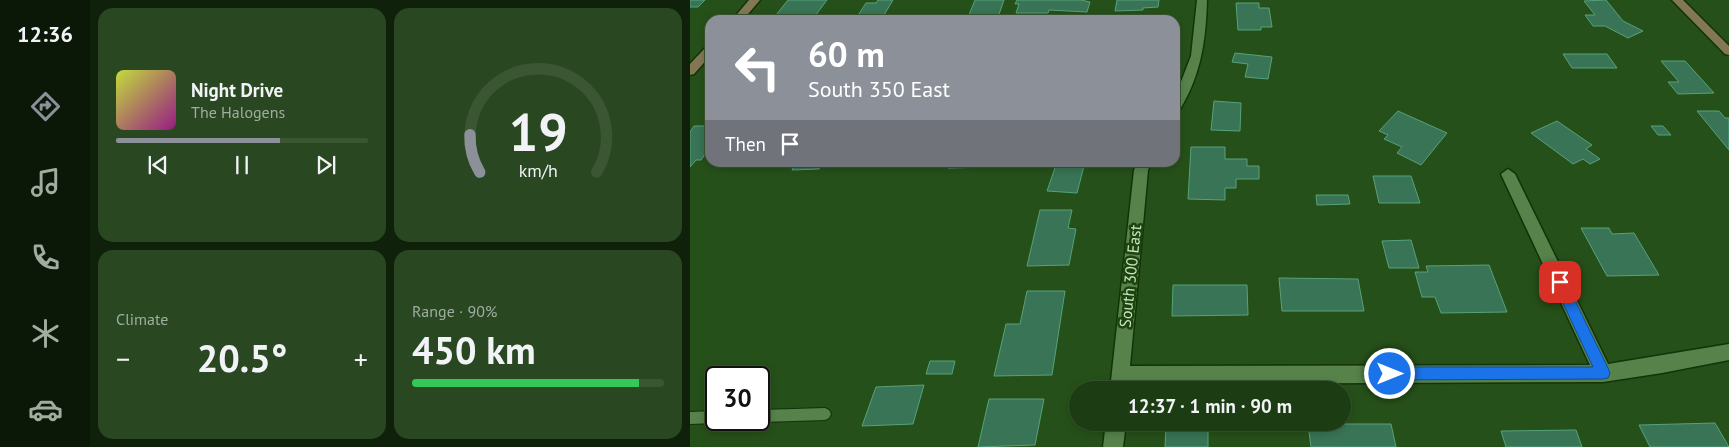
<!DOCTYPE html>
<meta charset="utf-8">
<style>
body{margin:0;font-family:"PT Sans",sans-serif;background:#294721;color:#f1f3f6;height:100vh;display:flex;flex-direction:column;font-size:19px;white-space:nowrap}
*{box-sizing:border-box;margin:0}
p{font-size:16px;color:#a0ada0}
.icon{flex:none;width:28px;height:28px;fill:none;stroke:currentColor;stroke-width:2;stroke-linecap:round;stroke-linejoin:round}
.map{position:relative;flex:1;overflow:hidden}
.details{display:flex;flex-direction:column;gap:8px;padding:8px;background:#0f210a;width:600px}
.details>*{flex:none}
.hud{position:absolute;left:15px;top:15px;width:475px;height:152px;border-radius:15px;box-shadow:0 2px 8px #0003,0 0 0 1px #3a5633;background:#8c9099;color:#fff;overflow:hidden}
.speed{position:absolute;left:15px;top:366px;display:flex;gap:10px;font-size:25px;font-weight:700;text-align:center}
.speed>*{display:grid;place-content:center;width:65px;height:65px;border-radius:50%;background:#1c3c13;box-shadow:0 2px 8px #0003,0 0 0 1px #3a5633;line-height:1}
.speed .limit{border:2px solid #111;border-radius:8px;background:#fff;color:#111}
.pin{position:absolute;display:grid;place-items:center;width:42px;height:42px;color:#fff;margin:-21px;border-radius:10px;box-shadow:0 2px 8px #0006}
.me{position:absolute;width:55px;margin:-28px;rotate:90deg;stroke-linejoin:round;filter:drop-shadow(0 0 4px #0008)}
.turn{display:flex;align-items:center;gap:18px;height:105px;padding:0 20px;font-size:22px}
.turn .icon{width:65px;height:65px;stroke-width:2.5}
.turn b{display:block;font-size:35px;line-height:42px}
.then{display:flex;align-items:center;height:48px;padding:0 20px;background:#0003;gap:10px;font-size:19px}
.big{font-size:38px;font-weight:600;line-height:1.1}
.details .tile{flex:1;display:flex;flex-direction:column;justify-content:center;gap:8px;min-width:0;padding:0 18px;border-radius:15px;background:#294721}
.details .dial{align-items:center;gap:0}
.dial svg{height:130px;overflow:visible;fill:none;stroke:#3a5633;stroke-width:7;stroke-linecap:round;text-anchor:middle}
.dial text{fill:#f1f3f6;stroke:none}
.song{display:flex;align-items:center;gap:15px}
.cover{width:60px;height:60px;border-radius:8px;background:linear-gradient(135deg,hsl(70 70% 55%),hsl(310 70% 35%))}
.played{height:5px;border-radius:2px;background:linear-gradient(90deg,#8c9099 65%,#3a5633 65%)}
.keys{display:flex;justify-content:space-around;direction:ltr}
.heat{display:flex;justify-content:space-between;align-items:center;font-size:28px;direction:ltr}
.charge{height:8px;border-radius:4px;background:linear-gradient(90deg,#34c759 90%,#3a5633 0)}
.details .tiles{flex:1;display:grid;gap:8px;grid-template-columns:repeat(2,1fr)}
.trip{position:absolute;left:379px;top:381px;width:282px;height:50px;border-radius:25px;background:#1c3c13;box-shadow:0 2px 8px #0003,0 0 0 1px #3a5633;font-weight:600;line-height:50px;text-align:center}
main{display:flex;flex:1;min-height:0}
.tab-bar{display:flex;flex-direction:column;width:90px;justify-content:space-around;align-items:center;background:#0b1808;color:#a0ada0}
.tab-bar .icon{width:35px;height:35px}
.tab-bar .current{color:#8c9099}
.tab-bar b{font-size:22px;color:#f1f3f6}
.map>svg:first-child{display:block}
.building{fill:#387455;stroke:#57a27a}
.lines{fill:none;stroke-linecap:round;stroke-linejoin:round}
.lane-casing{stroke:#133309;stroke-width:2}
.street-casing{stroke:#133309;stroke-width:3}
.secondary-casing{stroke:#133309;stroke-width:3}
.lane{fill:#57834b;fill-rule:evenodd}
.street{fill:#57834b;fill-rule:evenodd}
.secondary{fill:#827854;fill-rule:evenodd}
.route{fill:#1a73e8;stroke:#114b97}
.labels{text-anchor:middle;stroke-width:5;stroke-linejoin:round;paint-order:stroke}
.street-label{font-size:16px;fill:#cbe3c5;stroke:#1b450d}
</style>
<main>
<nav class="tab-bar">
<b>12:36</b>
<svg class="icon current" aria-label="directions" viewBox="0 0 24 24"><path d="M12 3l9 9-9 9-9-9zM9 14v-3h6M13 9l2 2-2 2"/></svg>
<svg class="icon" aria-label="music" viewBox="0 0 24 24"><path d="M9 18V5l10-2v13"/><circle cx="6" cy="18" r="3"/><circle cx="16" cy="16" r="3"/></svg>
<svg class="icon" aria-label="phone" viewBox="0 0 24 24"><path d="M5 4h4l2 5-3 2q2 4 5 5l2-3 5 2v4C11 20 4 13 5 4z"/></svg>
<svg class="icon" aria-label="climate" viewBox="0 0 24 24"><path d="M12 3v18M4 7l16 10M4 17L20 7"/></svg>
<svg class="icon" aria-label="car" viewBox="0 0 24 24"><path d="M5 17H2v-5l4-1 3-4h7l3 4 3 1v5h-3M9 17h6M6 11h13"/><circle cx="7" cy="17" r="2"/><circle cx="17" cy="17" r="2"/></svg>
</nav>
<section class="details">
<div class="tiles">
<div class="tile">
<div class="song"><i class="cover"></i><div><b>Night Drive</b><p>The Halogens</p></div></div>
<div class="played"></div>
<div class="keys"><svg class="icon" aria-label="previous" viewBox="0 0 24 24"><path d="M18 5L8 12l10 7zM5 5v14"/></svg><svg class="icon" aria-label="pause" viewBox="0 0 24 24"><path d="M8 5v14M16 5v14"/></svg><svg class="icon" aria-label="next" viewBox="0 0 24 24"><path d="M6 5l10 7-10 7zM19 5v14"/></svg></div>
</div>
<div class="tile dial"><svg viewBox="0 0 100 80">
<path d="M14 69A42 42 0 1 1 86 69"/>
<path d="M14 69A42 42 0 0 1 8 46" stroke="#8c9099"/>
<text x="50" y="56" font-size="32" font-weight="700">19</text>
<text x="50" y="72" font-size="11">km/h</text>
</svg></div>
<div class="tile"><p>Climate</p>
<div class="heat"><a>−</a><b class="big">20.5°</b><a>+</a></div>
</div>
<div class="tile"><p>Range · 90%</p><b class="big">450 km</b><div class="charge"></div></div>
</div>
</section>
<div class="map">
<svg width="1039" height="447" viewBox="0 0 1039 447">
<rect width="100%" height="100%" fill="#265019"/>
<path class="building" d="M0,0H15L8,7H0Z
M98,0H137L122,20H82Z
M188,0H203L191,20H165L176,3H186Z
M285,0H314L307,20H277Z
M327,0H391L400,2L397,12L359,10L358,13H326L329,4H325Z
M427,0H469L468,7L453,8V10L425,11Z
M916,0L933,21L953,31L938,38L915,26H903L895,15H905L894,1Z
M546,3H569V8H579L582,27H571V30H548Z
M545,53L582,57L578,79L555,77L558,64L542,62Z
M873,54H917L927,68H882Z
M971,61H995L1024,93L988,94L978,82H989Z
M524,101L551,103L550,131L521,130Z
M708,111L757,133L731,165L707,153L712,147L694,139L698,135L689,131Z
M1007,111H1029L1035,118H1039V150Z
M867,121L902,145L896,149L910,159L900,164L893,159L883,164L841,133Z
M4,126H20V147L11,160H6L0,167V132Z
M961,126H973L981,135H968Z
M501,147H535V159H557V166H569V179H546V188H535V200L498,199Z
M106,162H133L129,169L102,170Z
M260,162H303L301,167L258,168Z
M367,162H395L387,193L357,191Z
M683,176H721L730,203H689Z
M626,195H658L660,204L627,205Z
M350,210H382L378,228L386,229L379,265L337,266Z
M891,228H919L922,234L944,233L969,275L917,276Z
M721,240L729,268H699L692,241Z
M799,265L817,312L751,313L745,297H732L725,272H738L736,266Z
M589,278L668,279L674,311H592Z
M483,285H557L558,315L482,316Z
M337,291H375L362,375L304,376L316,324H330Z
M240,361H265L262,374H236Z
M234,385L223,424L172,426L186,387Z
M299,399H354L345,445L288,447Z
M1025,423L1039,447H960L949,425Z
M618,424H701L706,447H621Z
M476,426H518V447H475Z
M886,430L892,447H816L811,431Z"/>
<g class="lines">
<defs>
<path id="lane" d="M135,408L139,410L141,414L139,418L135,420L69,422L64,420H69V410Z
M26,411V420H31L30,421L26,423L0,424V412Z"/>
<path id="street" d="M507,0H517C516,40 511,76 489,111L485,112V97L501,56Z
M448,162H462L458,170L440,366L900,365L811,174L818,169L825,174L918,364L1039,344V360L972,373L913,382L439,384L438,390H420L444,170Z
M416,422H436L433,447H413Z"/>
<path id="secondary" d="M59,0H70L53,20H42Z
M982,0H993L1039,46V55L1035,54Z
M20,46V56L4,74L0,75V64L16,47Z"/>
</defs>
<use href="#lane" class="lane-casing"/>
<use href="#street" class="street-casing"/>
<use href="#secondary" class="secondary-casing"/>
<use href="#lane" class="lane"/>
<use href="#street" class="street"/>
<use href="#secondary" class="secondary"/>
</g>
<path class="route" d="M870,277L874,278L918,368L920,373L918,378L913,379L700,380L696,378L694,374L696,369L700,367H903L863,282Z"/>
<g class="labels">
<g class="street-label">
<text transform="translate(440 276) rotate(-84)" y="6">South 300 East</text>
</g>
</g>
</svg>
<div class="speed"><div class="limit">30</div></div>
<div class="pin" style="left:870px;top:282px;background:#d93025"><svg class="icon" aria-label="arrive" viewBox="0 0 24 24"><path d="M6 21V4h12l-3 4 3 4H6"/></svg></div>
<svg class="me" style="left:700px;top:374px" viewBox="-20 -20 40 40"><circle r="17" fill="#1a73e8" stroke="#fff" stroke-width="3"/><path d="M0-11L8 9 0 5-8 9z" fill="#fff"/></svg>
<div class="trip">12:37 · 1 min · 90 m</div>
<div class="hud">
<div class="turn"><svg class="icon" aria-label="left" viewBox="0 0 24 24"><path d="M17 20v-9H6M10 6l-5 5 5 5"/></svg><div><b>60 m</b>South 350 East</div></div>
<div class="then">Then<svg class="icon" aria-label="arrive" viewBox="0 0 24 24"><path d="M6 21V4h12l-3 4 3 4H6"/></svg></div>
</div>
</div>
</main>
